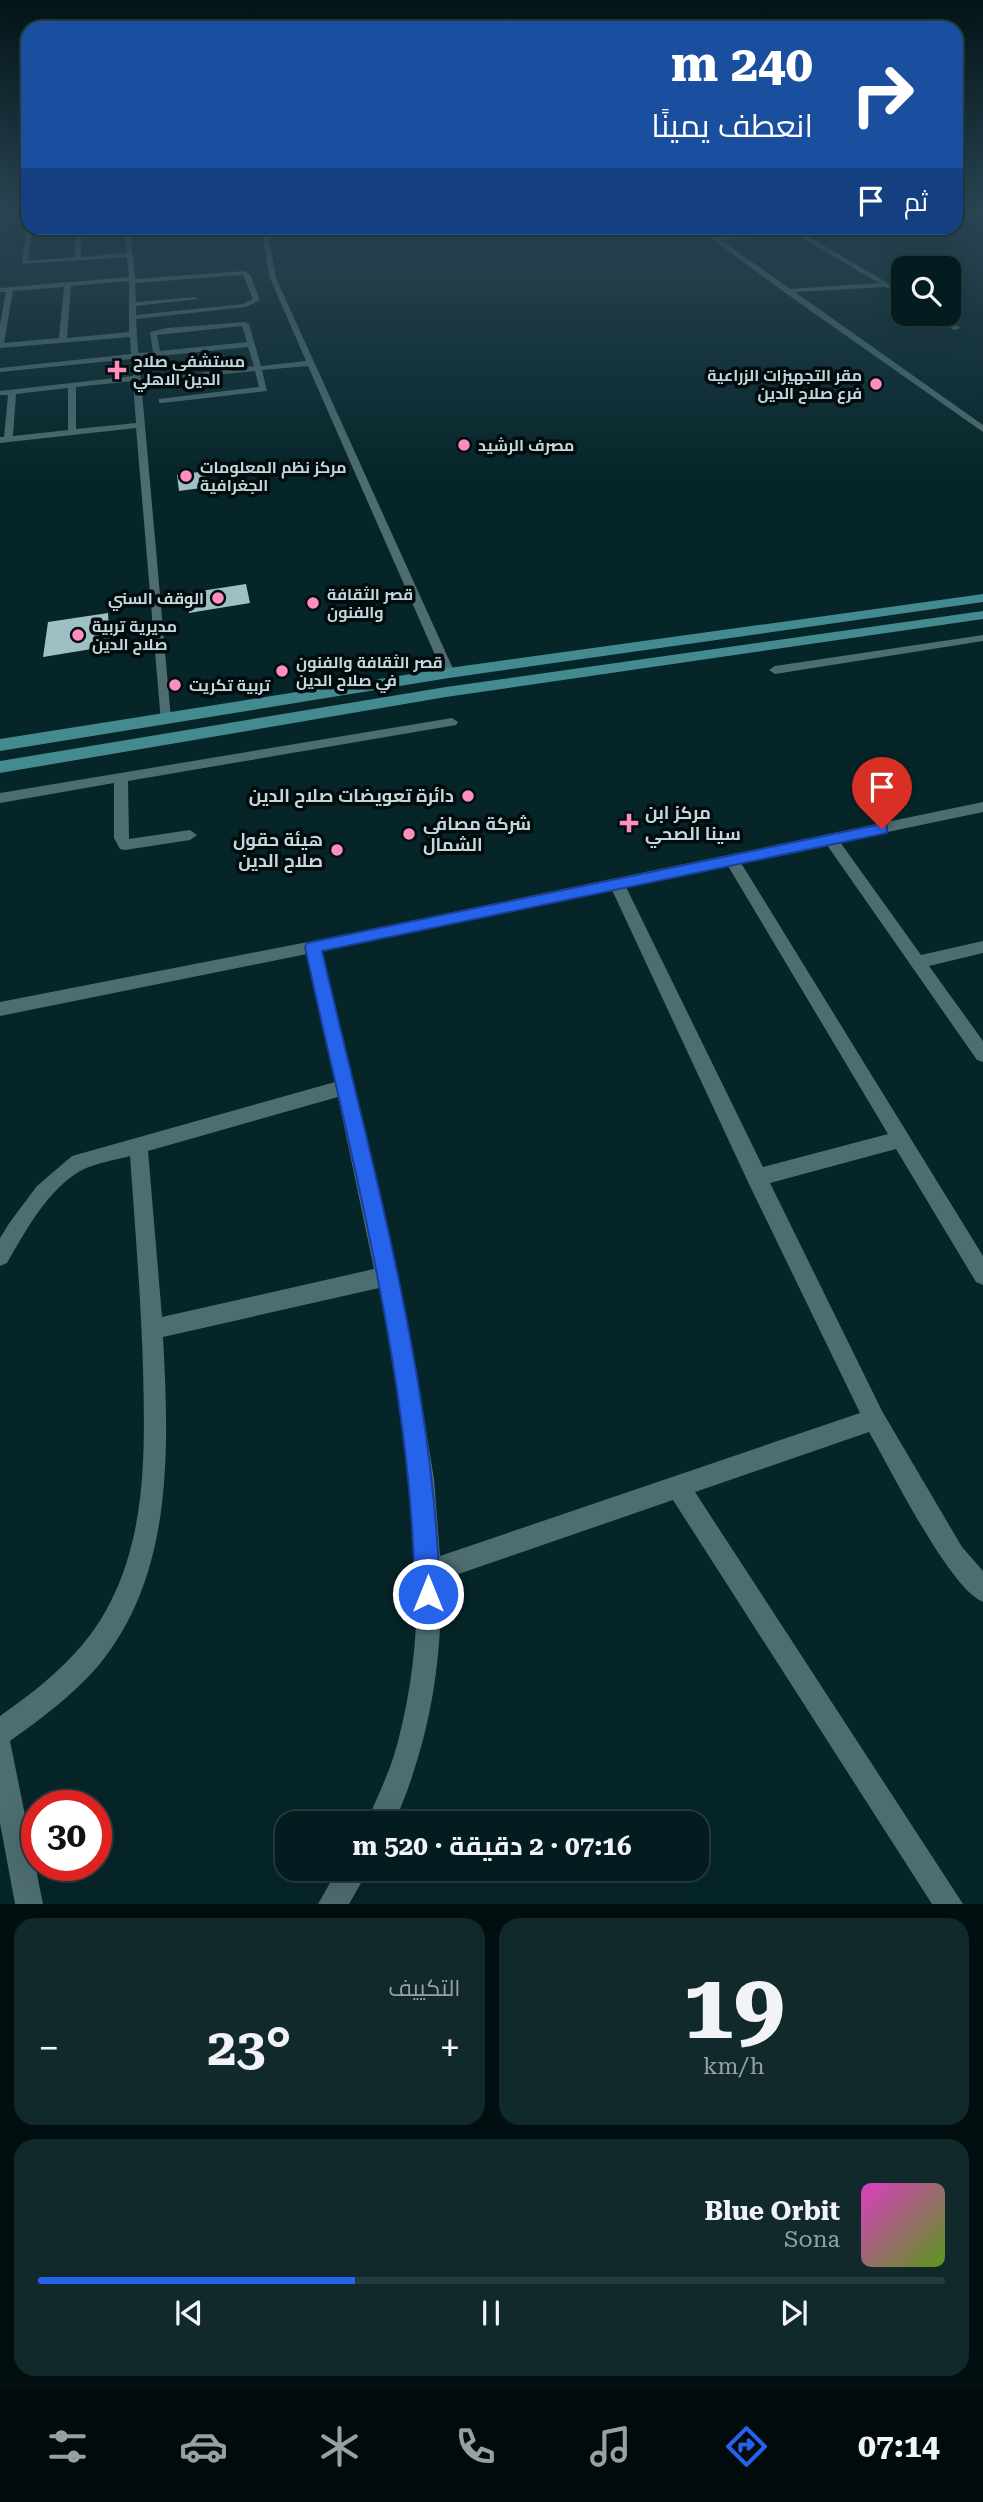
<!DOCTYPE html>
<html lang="ar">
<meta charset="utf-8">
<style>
body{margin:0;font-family:"Roboto Serif",Cairo,serif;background:#12292c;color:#f1f3f6;direction:rtl;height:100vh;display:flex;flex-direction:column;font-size:26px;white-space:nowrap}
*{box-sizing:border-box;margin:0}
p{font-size:23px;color:#97a1a4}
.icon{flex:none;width:38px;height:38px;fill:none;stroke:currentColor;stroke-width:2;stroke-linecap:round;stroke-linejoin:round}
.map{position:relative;height:1904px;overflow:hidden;direction:ltr}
.sheet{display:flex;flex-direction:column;gap:14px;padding:14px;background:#020f11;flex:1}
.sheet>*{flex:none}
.guide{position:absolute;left:21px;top:21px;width:942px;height:214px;border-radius:21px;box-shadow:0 7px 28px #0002,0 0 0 2px #253a3d;direction:rtl;background:#1a4fa0;color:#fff;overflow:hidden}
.tools{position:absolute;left:891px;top:256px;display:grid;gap:14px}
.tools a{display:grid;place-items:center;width:70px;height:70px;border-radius:14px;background:#041c1f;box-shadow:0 7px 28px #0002,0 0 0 2px #253a3d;font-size:35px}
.speed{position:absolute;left:21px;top:1790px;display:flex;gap:14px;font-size:35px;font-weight:700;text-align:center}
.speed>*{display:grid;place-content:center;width:91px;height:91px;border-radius:50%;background:#041c1f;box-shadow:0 7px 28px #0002,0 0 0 2px #253a3d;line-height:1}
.speed .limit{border:10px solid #d22;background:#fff;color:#111}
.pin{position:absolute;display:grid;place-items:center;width:60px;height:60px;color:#fff;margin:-72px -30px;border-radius:50% 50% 50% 0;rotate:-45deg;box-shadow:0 0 7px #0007}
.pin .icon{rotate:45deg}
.me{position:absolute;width:77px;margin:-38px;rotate:0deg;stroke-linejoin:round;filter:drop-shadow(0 0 5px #0008)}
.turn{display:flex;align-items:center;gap:24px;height:147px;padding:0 35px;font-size:32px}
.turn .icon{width:91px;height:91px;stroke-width:2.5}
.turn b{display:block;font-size:49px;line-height:60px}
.then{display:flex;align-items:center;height:66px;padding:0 35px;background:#0003;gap:14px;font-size:26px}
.big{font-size:52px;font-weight:700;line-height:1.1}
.sheet .tile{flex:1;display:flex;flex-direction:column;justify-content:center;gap:10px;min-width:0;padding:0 24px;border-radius:21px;background:#12292c}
.sheet .dial{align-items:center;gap:0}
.dial b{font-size:91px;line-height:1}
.song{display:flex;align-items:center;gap:21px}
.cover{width:84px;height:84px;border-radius:10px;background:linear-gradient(135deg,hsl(310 70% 55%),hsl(90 70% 35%))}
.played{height:7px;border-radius:4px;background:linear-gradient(90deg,#2563eb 35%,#253a3d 35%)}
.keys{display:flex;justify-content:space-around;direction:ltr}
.heat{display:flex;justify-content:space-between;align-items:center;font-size:38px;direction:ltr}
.sheet .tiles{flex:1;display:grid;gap:14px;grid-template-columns:1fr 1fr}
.tile:last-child{grid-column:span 2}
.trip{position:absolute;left:275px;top:1811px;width:434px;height:70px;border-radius:21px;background:#041c1f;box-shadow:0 7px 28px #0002,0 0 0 2px #253a3d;font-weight:700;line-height:70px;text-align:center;direction:rtl}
.tab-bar{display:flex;height:112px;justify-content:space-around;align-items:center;background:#020b0c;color:#97a1a4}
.tab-bar .icon{width:49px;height:49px}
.tab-bar .selected{color:#2563eb}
.tab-bar b{font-size:32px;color:#f1f3f6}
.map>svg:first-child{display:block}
.building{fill:#9ec0c4}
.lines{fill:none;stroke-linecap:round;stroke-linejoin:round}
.minor{fill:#4e6d71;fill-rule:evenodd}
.major{fill:#448a91;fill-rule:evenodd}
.route{fill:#2563eb;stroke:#184099;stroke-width:2}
.poi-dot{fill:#fe8ebc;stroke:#020c0e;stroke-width:2.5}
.labels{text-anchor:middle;stroke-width:7;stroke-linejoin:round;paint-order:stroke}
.far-poi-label{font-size:16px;font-weight:bold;fill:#c6d7d9;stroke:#020c0e;text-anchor:start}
.poi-label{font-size:18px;font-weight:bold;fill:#c6d7d9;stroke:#020c0e;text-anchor:end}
</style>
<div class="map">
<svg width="983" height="1904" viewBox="0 0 983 1904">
<rect width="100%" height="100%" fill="#062529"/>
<path class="building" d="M206,471L209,487L179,491L177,475Z
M246,584L250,603L189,613L188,593Z
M108,613L110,646L43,657L48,622Z"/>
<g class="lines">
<path class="minor" d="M983,213V217L956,220V216Z
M30,228H37L32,231L28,261L75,257L76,228H82L81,257L127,253L124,228H130L135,279L244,271L250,274L260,300L246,307L136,319L138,353L153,352L150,332L167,328L245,322L249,324L261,366L306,361L270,278L263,240L271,228H277L269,240L276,278L455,673L453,676L449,677L443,673L308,366L262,370L267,391L162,403H159V399L259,387L255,371L162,380L158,378L254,366L248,347L139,358L171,719L169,722H161L136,428L0,443V437H4L8,395H0V391L133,376L131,359L0,372V368L131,354L130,337L0,348V324L6,292H0V288L129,277L127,257L22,264L26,230ZM243,275L253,299L243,304L136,315V306L198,299L195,297L136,302L135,283ZM129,281V332L67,338L71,286ZM64,287L59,338L4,343L13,291ZM242,326L247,342L160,351L157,335ZM133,381L136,423L76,429V387ZM68,388V430L13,436L16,394Z
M697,228H703L717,237L845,228L802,233L903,292V297L885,287L795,292L983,425V432L784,292ZM795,234L879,283L790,289L721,240Z
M930,313H938L961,328L954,330Z
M983,635V641L775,674L769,670L775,666Z
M452,718L458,722L456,725L128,781L129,839L190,830L197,835L190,840L125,850L120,849L114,838V783L0,803V793Z
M983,802V812L840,842L921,955L983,941V953L929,966L983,1041V1062L977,1060L827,845L741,863L983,1256V1285L976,1282L896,1149L770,1183L882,1411L962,1547L983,1571V1602C949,1588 890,1468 869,1432L695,1492L963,1904H932L673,1500L441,1580C442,1668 429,1742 394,1824H366C377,1797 390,1772 397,1745C438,1595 409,1436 379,1288L163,1337C169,1449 174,1573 99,1665C73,1695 42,1718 10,1741L43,1904H15L0,1823V1716C43,1686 86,1651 110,1603C147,1531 145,1447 143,1369C141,1298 135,1227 130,1156C115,1160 96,1163 82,1170C48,1189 26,1230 7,1263L0,1266V1238L10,1222L37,1186L72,1156L335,1082L307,954L0,1016V1002L313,941ZM728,866L888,1134L763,1167L626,887ZM612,890L749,1184L860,1413L440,1556L434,1479L413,1351L322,951ZM338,1097L374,1269L162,1317L148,1151Z
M338,1869H369L349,1904H318Z"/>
<path class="major" d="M983,594V602L449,678L0,751V739L449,668Z
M983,611V619L446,697L0,773V761L446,687Z"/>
</g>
<linearGradient id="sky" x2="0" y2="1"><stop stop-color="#031417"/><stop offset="0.44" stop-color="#2a4654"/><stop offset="1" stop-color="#2a4654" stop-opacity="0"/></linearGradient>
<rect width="983" height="480" fill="url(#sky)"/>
<path class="route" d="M882,824L887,825V833L322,951C371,1163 433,1376 440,1594L437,1602L428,1606L419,1602L415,1594C411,1375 351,1160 305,947L307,943Z"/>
<g class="poi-dot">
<path d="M113.5 359.5h7v7h7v7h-7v7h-7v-7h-7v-7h7z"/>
<circle cx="876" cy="384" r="7"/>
<circle cx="464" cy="445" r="7"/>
<circle cx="186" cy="476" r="7"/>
<circle cx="218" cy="598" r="7"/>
<circle cx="313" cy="603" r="7"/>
<circle cx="78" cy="635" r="7"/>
<circle cx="282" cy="671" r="7"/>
<circle cx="175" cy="685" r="7"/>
<circle cx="468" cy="796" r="7"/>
<path d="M625.5 812.5h7v7h7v7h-7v7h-7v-7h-7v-7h7z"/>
<circle cx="409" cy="834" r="7"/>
<circle cx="337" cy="850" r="7"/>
</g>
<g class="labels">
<g class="far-poi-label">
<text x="133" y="367">مستشفى صلاح<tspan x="133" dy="18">الدين الاهلي</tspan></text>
<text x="862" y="381" text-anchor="end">مقر التجهيزات الزراعية<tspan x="862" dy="18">فرع صلاح الدين</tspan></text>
<text x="478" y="451">مصرف الرشيد</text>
<text x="200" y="473">مركز نظم المعلومات<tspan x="200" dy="18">الجغرافية</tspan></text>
<text x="327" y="600">قصر الثقافة<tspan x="327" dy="18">والفنون</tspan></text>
<text x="204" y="604" text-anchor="end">الوقف السني</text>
<text x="92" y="632">مديرية تربية<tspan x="92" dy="18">صلاح الدين</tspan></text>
<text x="296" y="668">قصر الثقافة والفنون<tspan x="296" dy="18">في صلاح الدين</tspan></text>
<text x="189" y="691">تربية تكريت</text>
</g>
<g class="poi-label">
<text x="454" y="802">دائرة تعويضات صلاح الدين</text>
<text x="645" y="819" text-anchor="start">مركز ابن<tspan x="645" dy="21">سينا الصحي</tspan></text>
<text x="423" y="830" text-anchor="start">شركة مصافي<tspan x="423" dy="21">الشمال</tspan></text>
<text x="323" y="846">هيئة حقول<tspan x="323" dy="21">صلاح الدين</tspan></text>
</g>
</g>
</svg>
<div class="tools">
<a><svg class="icon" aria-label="search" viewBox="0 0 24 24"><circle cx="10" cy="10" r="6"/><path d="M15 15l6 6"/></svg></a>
</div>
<div class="speed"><div class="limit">30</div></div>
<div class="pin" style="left:882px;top:829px;background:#d93025"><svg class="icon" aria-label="arrive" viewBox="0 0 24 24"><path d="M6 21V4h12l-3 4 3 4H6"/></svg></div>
<svg class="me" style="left:428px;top:1594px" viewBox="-20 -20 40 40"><circle r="17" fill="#2563eb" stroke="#fff" stroke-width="3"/><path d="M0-11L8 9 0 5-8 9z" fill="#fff"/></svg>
<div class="trip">07:16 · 2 دقيقة · 520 m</div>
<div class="guide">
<div class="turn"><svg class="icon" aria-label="right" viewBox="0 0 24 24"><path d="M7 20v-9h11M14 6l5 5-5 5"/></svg><div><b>240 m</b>انعطف يمينًا</div></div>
<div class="then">ثم<svg class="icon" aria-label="arrive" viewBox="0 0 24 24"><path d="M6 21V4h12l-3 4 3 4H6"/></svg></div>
</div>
</div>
<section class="sheet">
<div class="tiles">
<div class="tile dial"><b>19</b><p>km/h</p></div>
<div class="tile"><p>التكييف</p>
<div class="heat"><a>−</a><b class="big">23°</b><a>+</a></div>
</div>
<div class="tile">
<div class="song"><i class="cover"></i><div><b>Blue Orbit</b><p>Sona</p></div></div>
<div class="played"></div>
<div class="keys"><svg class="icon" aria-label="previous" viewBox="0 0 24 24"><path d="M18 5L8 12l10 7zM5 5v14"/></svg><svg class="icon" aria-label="pause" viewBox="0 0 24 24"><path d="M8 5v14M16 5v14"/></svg><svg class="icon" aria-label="next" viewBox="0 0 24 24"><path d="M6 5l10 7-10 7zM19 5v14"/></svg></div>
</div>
</div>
</section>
<nav class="tab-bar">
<b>07:14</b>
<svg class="icon selected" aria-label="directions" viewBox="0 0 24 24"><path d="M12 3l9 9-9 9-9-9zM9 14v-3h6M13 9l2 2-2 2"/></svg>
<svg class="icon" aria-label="music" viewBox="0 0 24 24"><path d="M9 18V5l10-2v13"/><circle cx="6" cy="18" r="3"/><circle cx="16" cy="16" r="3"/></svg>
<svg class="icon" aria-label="phone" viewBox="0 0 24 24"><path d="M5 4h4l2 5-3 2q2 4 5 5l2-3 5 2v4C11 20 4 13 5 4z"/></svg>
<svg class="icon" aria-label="climate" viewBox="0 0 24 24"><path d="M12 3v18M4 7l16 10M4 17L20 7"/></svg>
<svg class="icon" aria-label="car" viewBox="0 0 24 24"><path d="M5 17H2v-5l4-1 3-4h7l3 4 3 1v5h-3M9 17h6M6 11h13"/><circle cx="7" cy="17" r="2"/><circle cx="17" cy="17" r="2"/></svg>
<svg class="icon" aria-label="filters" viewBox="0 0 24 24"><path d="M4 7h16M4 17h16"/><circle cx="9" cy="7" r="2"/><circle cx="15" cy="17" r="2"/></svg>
</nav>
